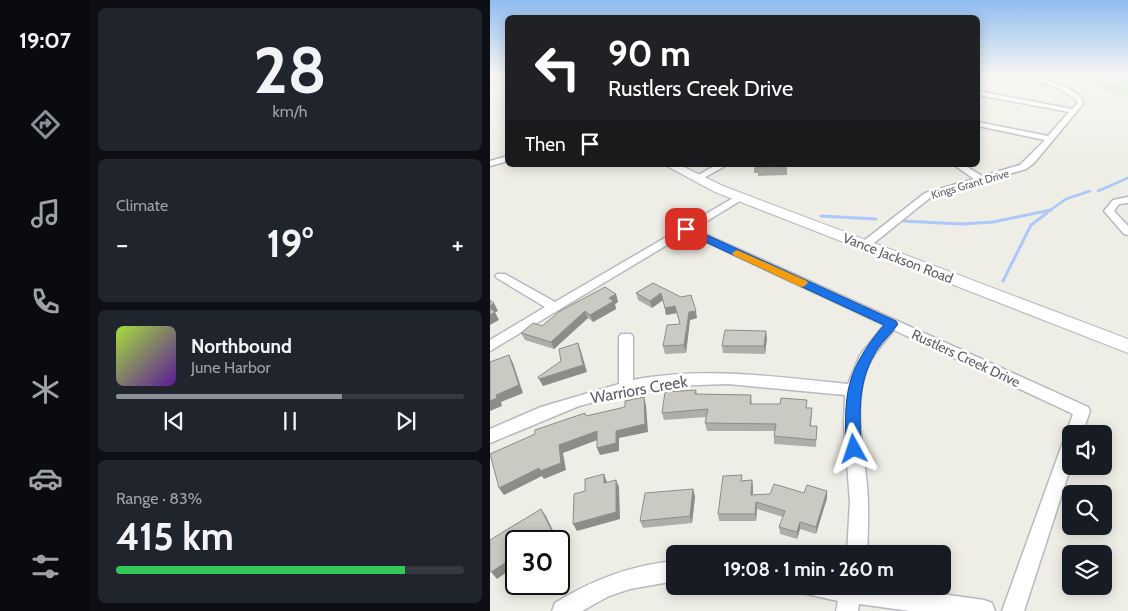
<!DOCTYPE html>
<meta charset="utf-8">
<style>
body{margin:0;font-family:Cabin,sans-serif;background:#20242c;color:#f1f3f6;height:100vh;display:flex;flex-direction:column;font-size:19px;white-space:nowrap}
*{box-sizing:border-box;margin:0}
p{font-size:16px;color:#9ea1a6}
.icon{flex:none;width:28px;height:28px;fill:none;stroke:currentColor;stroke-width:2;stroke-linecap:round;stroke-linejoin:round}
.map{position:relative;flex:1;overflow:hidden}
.drawer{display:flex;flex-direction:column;gap:8px;padding:8px;background:#0d0f14;width:400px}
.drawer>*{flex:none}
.hud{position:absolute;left:15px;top:15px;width:475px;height:152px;border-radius:8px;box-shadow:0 2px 12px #0003;background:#202124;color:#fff;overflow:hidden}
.buttons{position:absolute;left:572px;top:425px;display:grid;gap:10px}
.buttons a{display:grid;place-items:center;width:50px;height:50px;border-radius:8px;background:#171b24;box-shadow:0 2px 12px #0003;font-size:25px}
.speed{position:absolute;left:15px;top:530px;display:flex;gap:10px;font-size:25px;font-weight:700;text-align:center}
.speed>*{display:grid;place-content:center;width:65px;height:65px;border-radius:50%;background:#171b24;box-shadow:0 2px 12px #0003;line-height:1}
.speed .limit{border:2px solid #111;border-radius:8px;background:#fff;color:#111}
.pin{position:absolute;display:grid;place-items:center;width:42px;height:42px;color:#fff;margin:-21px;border-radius:10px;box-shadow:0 2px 8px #0006}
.me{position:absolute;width:55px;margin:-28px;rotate:355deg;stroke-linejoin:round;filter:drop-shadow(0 0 4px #0008)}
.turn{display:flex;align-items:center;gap:18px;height:105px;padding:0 20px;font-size:22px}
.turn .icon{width:65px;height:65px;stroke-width:2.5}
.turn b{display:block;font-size:35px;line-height:42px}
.then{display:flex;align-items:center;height:48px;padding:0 20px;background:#0003;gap:10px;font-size:19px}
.big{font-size:38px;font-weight:800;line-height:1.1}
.drawer .card{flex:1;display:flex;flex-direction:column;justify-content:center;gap:8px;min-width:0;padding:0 18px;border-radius:8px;background:#20242c}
.drawer .dial{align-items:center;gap:0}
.dial b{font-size:65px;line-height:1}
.song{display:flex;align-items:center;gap:15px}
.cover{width:60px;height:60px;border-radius:8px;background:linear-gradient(135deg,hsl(80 70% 55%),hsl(270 70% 35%))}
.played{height:5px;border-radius:2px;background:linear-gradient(90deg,#8c9099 65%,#363941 65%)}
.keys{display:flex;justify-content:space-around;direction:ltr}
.heat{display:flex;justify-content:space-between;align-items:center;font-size:28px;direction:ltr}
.charge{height:8px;border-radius:4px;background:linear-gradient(90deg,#34c759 83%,#363941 0)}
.trip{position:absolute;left:176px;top:545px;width:285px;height:50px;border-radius:8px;background:#171b24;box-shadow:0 2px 12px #0003;font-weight:800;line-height:50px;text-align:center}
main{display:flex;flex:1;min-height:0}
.tab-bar{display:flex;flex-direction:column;width:90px;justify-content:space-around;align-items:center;background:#090b0e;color:#9ea1a6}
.tab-bar .icon{width:35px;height:35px}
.tab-bar .selected{color:#8c9099}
.tab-bar b{font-size:22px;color:#f1f3f6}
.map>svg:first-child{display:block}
.green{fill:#c4e4ca}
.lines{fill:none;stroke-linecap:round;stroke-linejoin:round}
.stream-far1{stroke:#abc8f9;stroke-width:2.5}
.stream{stroke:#abc8f9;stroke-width:3}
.river{fill:#abc8f9;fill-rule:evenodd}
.street-casing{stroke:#b8b9bf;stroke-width:3}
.secondary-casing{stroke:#b7b8be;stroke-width:2}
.street{fill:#fff;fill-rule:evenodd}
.secondary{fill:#fff;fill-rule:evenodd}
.wall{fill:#aeada7}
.shaded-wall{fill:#8d8d88}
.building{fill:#cac9c2;stroke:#8d8d88}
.route{fill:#1a73e8;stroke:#114b97}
.slow{fill:#f59e0b}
.labels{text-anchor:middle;stroke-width:5;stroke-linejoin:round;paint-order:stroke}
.far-street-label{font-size:11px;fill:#5d5f65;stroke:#fff}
.street-label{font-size:14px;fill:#5d5f65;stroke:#fff}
.near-street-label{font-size:16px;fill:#5d5f65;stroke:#fff}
</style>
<main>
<nav class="tab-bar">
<b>19:07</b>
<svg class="icon selected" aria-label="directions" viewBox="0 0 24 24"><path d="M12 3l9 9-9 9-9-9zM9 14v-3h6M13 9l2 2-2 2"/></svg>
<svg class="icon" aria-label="music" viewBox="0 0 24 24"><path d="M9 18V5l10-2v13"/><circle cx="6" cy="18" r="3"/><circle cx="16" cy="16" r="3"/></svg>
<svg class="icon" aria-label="phone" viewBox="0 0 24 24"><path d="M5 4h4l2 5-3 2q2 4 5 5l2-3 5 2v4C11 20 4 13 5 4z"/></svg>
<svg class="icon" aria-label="climate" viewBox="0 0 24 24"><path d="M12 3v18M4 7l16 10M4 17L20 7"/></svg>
<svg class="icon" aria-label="car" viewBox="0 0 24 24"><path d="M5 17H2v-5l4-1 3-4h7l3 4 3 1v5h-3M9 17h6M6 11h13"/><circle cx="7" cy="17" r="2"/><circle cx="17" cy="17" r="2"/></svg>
<svg class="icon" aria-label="filters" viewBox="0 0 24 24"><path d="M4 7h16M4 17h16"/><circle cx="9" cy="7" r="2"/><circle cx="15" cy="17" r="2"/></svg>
</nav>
<section class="drawer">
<div class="card dial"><b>28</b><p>km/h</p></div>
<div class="card"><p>Climate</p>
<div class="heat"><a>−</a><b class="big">19°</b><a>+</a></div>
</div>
<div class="card">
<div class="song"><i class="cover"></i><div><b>Northbound</b><p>June Harbor</p></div></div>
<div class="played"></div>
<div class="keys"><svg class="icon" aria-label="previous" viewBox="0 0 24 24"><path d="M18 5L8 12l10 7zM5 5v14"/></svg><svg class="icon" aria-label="pause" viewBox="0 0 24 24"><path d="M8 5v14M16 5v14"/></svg><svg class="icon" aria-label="next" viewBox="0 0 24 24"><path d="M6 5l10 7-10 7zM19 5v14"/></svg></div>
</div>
<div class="card"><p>Range · 83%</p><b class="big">415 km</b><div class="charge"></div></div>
</section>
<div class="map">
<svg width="638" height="611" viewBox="0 0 638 611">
<rect width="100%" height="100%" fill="#efeee6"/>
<path class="green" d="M586,75H638V98L595,82Z"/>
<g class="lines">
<path class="stream-far1" d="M608,191L638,178
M559,211L576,199L600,191"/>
<path class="stream" d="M331,216L386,219
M413,221L471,224L503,222L561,210
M513,281L541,225L557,213"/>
<path class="river" d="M611,75L638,77V83L613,77Z"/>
<defs>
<path id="street" d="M518,75C544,75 571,81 591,97L593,104L544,163L536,169L441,197L379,247H371L370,245L371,243L435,193L484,179L464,165H474L492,176L530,165L555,140L488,126V122L558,136L579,112L488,95V91L582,109L587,104L586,99L564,86Z
M0,82L3,83L4,84L0,86Z
M18,156V161L0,166V161Z
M226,165H237L210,180L203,178Z
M250,194L255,197L253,199L204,229L598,407L600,411L592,434H581V466L534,611H512L573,442L577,436L576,434L583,414L404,330C395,341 385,351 379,364C362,403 373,444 377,485C379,508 378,531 377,554H357L360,502L354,424L355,395L238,384L177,386L146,391L89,406L0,443V429L51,407L129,384V337L131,334H141L143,337V380C215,366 286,377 358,384L370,355L394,325L197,233L0,351V340L55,307L7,278L5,276L7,274H15L65,302Z
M638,197V203L629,204L624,211L638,226V235L634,234L614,211L623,200Z
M185,561V581L140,589L119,596L92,611H62L65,603C102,580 141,565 185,561Z
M309,586H395L494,600L502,603L505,611H420L369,604L368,611H346L348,601L312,593Z"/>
<path id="secondary" d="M0,75L18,79V84L0,78Z
M175,165H190L233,186L638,339V353L225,192Z"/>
</defs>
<use href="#street" class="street-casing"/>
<use href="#secondary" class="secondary-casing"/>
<use href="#street" class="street"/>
<use href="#secondary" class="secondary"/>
</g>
<path class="wall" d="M264,165H297V175L268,176V173H264Z
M163,283L207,318L200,320L196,353L175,354L173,346L190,324L187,313L176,315L173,300L162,308L148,300L146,293Z
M126,294L128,302L125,304L126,309L103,322L98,318L64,349L35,340L31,333L52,326Z
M277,338L275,354L233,353L232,346Z
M206,390L207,394L261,395L262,404L322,408L321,426H327L326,447L284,444V436L285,431H217L215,423L216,417L174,420L172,413Z
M253,480H262L263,488V495L314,493L337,491V498L326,534L310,529L307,539L290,534L289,527L293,517L267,509L266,521H229L228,514Z
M203,489L205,497L202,523L153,528L150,521Z"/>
<path class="shaded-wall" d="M171,293L173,300L162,308L160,301Z
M126,294L128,302L125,304L126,309L103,322L100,315L119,298Z
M4,303L8,311L2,314L0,311V306Z
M185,306L187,313L176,315L175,308Z
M95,311L98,318L64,349L61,342Z
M206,311L207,318L200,320L196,353L194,345L199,312Z
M5,312L9,320L0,325V315Z
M276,331L277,338L275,354L274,346Z
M88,343L91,351L97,372L53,386L49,379L93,365Z
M19,355L23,363L33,393L11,402L12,406L0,411V401L6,395Z
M154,397L156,405L158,432L129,438V451L110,455L107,448L126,431Z
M107,431L110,439L73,453L76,470L54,479L52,476L14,495L9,488L69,445Z
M114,474L117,482V490L114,483Z
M126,480L129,487L130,519L87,531L83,524Z
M262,480L263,488L262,502L261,495Z
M203,489L205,497L202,523L200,516Z
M337,491V498L326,534V527Z
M266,502L267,509L266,521L265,514Z
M51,509L56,516L68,541H67Z
M310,522V529L307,539V532Z
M69,543L73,552L69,554Z
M26,556V566L7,579L1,572Z"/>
<path class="building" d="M268,165H297V166L268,167Z
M163,283L191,297L201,295L206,311L199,312L194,345L173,346L177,325L190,324L185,306L175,308L171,293L160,301L146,293Z
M115,287L126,294L119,298L124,301L100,315L95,311L61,342L31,333L43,323L52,326L70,311Z
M0,300L4,303L0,306Z
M0,308L5,312L0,315Z
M235,330L276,331L274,346H232Z
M88,343L93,365L49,379L48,377L71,361L69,349Z
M19,355L29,385L6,395L7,398L0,401V362Z
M206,390L205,394L261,395L260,404H290L291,398L317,400L316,408H322L320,426H327L326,440L284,436L286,424L215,423L218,409L172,413L175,392Z
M154,397L155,424L126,431V443L107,448V431L69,445L71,463L50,471L49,468L9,488L0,454L45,434V430L95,413L96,416L135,407V401Z
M114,474V483L126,480V512L83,524L84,494L95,491V479Z
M252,475L251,481L262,480L261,495L280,494L284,484L314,493L317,485L337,491L326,527L310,522L307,532L289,527L295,511L266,502L265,514H228L233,476Z
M203,489L200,516L150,521L155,493Z
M51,509L67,541H26V556L1,572L0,570V540Z"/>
<linearGradient id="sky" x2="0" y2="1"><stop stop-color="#8fbcef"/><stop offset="0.47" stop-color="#f8f7f4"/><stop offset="1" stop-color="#f8f7f4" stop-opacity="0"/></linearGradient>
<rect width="638" height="161" fill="url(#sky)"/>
<path class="route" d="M192,227H199L406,321L408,324C401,335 390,343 384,355C367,385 370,415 371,449L369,454L364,456L358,454L356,449C354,392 356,370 394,325L192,231Z"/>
<path class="slow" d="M247,250L317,281L318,283L313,287L309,286L243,255L242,253Z"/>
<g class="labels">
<g class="far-street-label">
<text transform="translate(480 184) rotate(-16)" y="4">Kings Grant Drive</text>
</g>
<g class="street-label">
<text transform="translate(408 258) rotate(21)" y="5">Vance Jackson Road</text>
<text transform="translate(476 358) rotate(25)" y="5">Rustlers Creek Drive</text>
</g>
<g class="near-street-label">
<text transform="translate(149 389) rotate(-10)" y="6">Warriors Creek</text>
</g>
</g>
</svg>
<div class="buttons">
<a><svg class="icon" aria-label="sound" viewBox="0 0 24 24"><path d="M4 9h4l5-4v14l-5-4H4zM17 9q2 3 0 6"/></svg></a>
<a><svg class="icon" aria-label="search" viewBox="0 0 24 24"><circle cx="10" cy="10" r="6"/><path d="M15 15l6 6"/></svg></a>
<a><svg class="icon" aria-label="layers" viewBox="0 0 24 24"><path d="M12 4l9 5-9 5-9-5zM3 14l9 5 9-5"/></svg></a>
</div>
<div class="speed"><div class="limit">30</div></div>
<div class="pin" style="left:196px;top:229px;background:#d93025"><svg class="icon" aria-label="arrive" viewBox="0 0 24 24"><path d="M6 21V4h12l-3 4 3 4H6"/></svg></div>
<svg class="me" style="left:364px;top:449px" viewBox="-20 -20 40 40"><path d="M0-17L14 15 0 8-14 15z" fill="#1a73e8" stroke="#fff" stroke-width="4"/></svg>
<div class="trip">19:08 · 1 min · 260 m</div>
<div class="hud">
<div class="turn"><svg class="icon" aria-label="left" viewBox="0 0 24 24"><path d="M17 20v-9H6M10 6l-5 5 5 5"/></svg><div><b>90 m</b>Rustlers Creek Drive</div></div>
<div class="then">Then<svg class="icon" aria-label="arrive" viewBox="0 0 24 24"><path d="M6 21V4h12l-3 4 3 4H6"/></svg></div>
</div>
</div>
</main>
